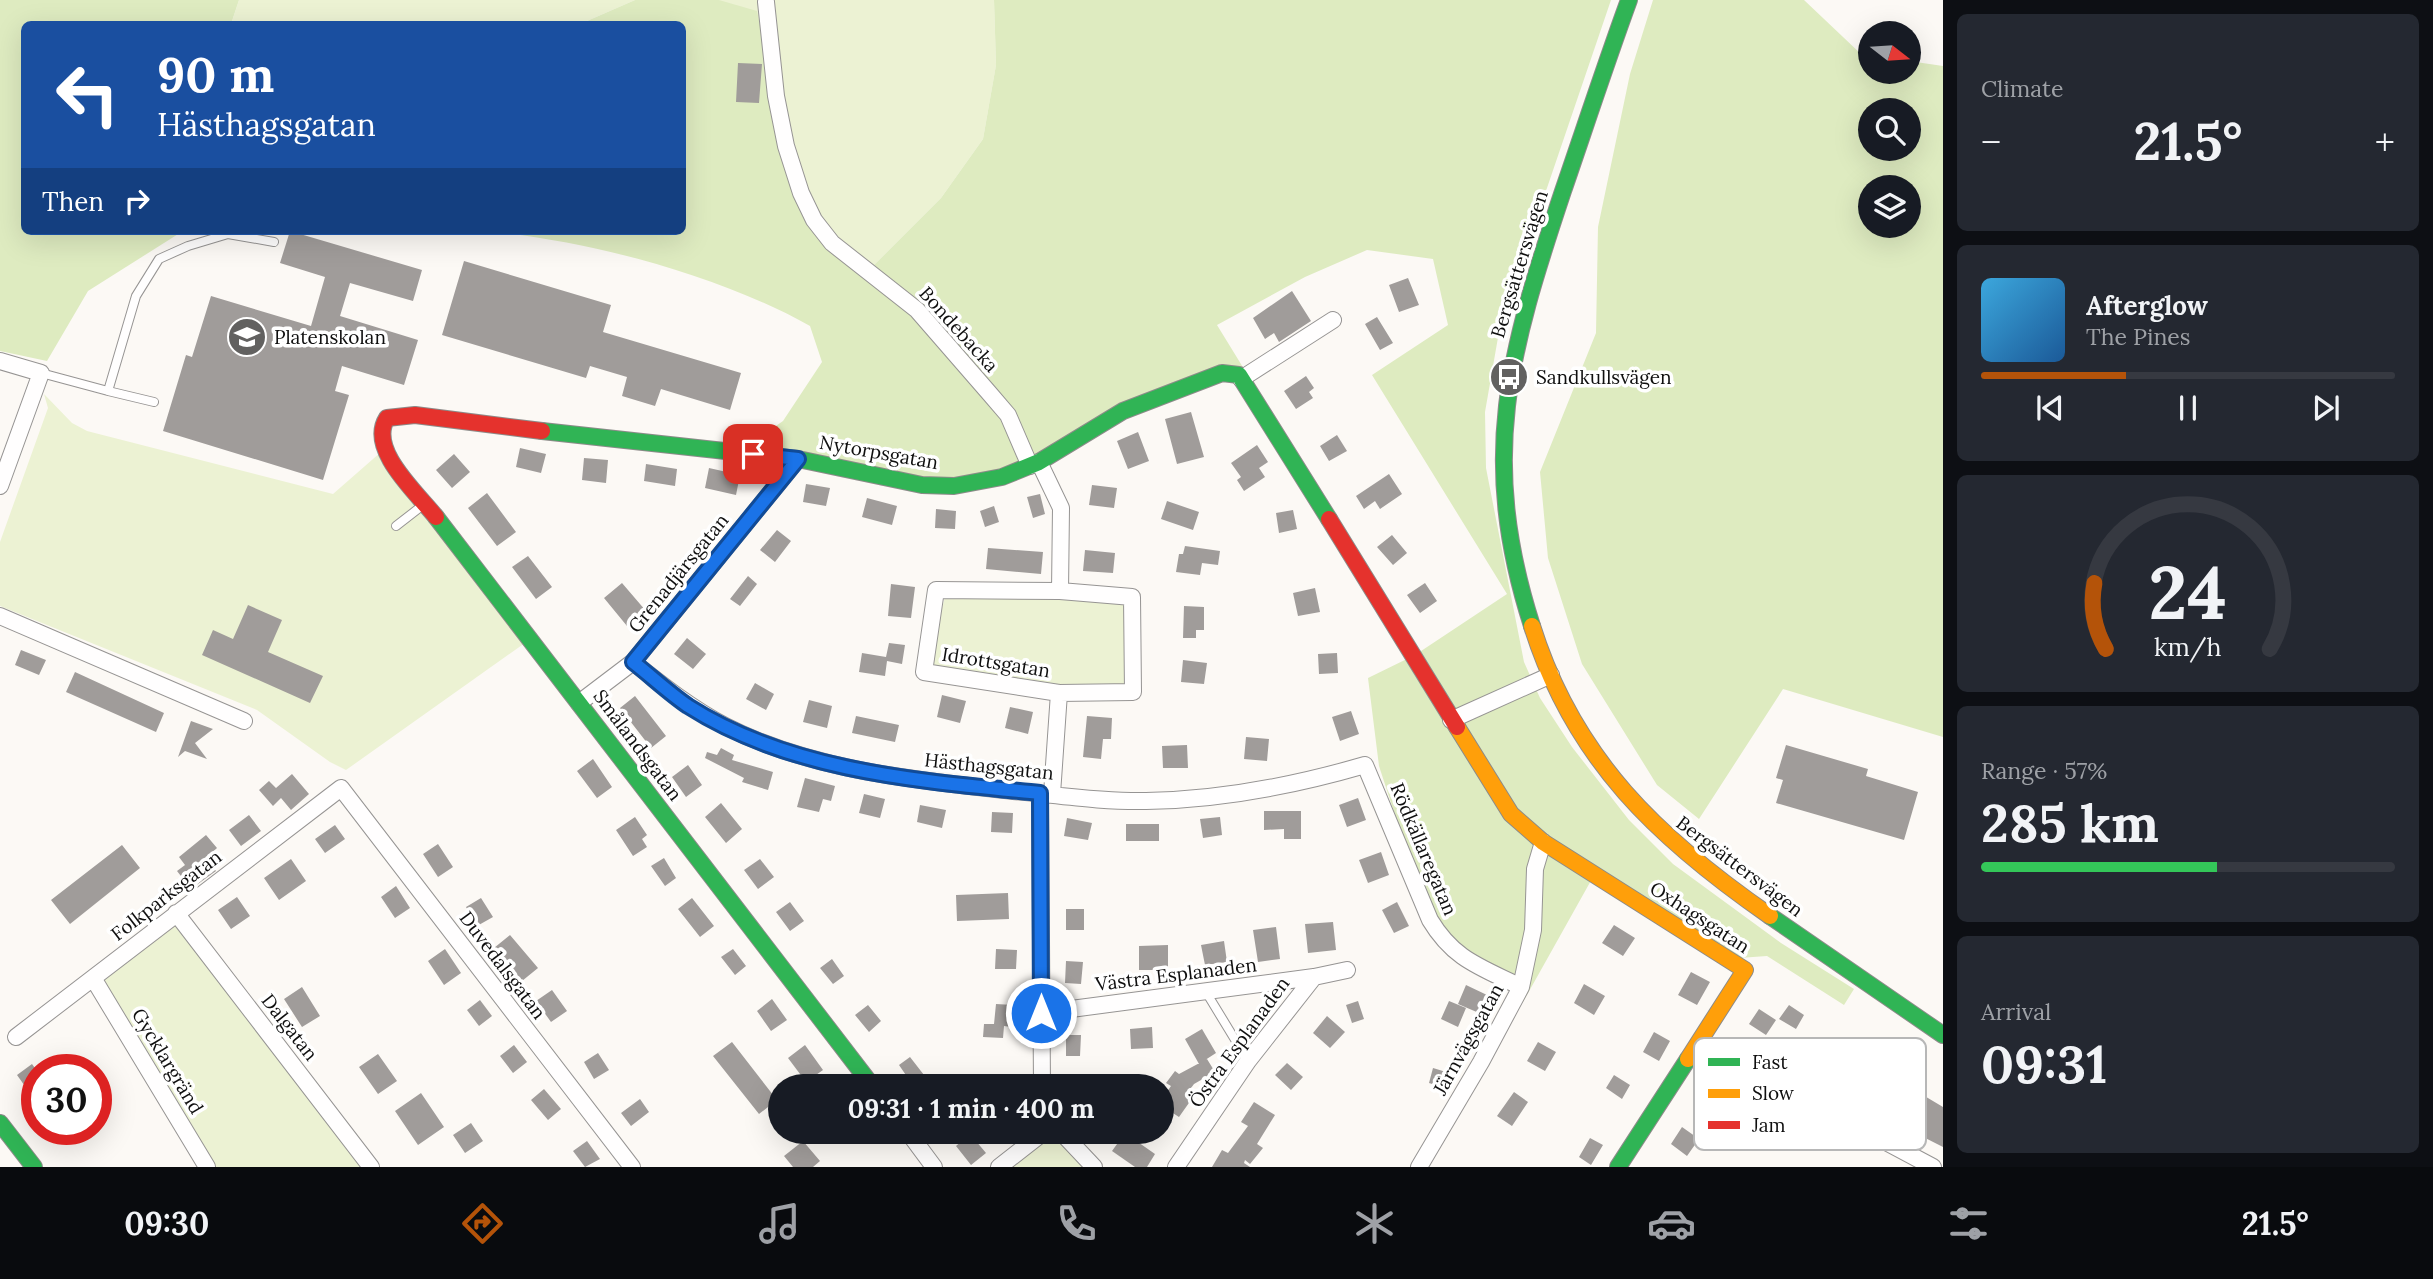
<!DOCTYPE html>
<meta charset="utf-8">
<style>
body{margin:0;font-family:Lora,serif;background:#242831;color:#f1f3f6;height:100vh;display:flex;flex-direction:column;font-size:26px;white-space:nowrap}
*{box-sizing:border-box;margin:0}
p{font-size:23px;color:#9ea1a6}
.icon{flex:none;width:38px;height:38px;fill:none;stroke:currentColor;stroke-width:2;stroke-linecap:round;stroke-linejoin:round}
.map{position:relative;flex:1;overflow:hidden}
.drawer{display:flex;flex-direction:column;gap:14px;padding:14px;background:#0d0f14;width:490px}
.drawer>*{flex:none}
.hud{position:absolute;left:21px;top:21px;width:665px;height:214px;border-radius:10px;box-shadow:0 7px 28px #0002;background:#1a4fa0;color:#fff;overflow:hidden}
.needle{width:46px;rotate:107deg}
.buttons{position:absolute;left:1858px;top:21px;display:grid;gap:14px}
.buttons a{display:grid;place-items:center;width:63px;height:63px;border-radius:50%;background:#171b24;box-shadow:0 7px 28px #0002;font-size:35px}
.speed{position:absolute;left:21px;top:1054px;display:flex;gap:14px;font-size:35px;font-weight:700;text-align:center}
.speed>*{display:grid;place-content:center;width:91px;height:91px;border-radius:50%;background:#171b24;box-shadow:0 7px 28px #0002;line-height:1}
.speed .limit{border:10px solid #d22;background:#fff;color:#111}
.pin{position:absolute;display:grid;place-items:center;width:60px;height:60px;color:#fff;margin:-30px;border-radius:14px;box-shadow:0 4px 10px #0006}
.me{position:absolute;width:77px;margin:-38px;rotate:0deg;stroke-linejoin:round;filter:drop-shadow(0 0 5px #0008)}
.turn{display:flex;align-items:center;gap:24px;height:147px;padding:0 21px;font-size:32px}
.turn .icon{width:91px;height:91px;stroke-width:2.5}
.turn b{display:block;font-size:49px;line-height:60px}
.then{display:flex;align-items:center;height:66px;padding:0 21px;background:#0003;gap:14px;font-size:26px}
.big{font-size:52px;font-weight:700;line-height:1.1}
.drawer .widget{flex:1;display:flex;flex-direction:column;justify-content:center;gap:10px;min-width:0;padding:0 24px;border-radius:10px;background:#242831}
.drawer .dial{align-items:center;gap:0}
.dial svg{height:182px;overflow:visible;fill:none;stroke:#363941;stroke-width:7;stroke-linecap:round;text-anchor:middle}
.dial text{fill:#f1f3f6;stroke:none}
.song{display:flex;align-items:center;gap:21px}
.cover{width:84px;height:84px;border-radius:10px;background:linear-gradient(135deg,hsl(200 70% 55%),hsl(210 70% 35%))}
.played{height:7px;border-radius:4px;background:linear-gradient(90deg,#b45309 35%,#363941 35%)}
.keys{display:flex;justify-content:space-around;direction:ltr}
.heat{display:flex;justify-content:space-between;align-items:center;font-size:38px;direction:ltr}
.charge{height:10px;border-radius:5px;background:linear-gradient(90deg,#34c759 57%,#363941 0)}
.trip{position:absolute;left:768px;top:1074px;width:406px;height:70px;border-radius:35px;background:#171b24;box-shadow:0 7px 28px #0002;font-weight:700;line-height:70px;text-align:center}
.dock{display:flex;height:112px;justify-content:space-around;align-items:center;background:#090b0e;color:#9ea1a6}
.dock .icon{width:49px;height:49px}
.dock .active{color:#b45309}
.dock b{font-size:32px;color:#f1f3f6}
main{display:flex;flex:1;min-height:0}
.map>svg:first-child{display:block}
.green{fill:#ecf2d3}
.forest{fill:#deebc0;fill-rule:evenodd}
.building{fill:#a09c9a}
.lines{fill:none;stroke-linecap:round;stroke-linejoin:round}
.lane-casing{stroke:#969493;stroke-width:10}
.street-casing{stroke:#969493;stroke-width:18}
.fast-casing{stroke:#8c8b89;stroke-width:18}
.slow-casing{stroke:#8c8b89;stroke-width:18}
.jam-casing{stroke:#8c8b89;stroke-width:18}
.lane{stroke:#fffefe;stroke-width:8}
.street{stroke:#fffefe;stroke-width:16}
.fast{stroke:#30b455;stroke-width:16}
.slow{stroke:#ff9f0a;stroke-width:16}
.jam{stroke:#e5322d;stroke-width:16}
.route-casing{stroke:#114b97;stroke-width:18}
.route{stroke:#1a73e8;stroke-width:12}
.labels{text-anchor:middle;stroke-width:7;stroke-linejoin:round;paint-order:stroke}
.street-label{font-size:19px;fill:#0f0f0f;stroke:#fff}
.poi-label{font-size:19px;fill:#0f0f0f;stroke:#fff;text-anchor:start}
.key{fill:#fff;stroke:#b7b7b7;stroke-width:2}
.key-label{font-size:19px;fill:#0f0f0f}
</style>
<main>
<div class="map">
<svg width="1943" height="1167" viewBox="0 0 1943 1167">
<rect width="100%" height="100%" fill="#fcf9f5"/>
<path class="green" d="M239,0H635L580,24H231Z
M719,0H994L996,65L983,139L941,198L867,272L822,232Z
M44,394L72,423L87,431L333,494L381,452L532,638L346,770L330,762L257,710L0,606V542L48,408Z
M977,593L1133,600L1132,690L1066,694L925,672L945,597Z
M182,910L376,1167H212L94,986Z
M1050,1132H1063L1085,1167H1005Z"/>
<path class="forest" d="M0,0H239L231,24H24V231H183L88,291L47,361L0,351Z
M635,0H719L757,11L789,170L822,232L867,272L941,198L983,139L996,65L994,0H1611L1500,326L1485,412L1486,468L1524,662L1540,698L1572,747L1629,820L1673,864L1781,943L1854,989L1844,1005L1767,956L1725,959L1593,877L1523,1002L1494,972L1455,952L1426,910L1379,766L1368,678L1415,655L1507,594L1372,375L1448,325L1433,259L1367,250L1305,277L1217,325L1252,382L1223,377L948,491L740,451L783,421L822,362L810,326C719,275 588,240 484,231H682V24H580Z
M1653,0H1804L1862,55L1871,56V72H1909V61L1943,66V737L1783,689L1699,819L1657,785L1582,664L1548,558L1540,472L1596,333L1598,227L1630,74ZM1871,110H1909V149H1871ZM1871,187H1909V226H1871Z"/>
<path class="building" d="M738,63L762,64L759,103L736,102Z
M290,231L422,270L413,301L350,283L340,316L418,340L404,385L342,366L335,391L349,395L323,480L163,431L186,355L192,357L211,296L311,326L325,277L280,263Z
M464,261L611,305L603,332L741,373L730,410L661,389L655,406L622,396L627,377L590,366L586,378L442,335Z
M1408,278L1419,305L1399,312L1389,285Z
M1292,291L1311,321L1279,342L1274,333L1265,339L1253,318Z
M1377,317L1393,343L1380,350L1365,324Z
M1306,376L1314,388L1309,392L1313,398L1296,409L1284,391Z
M1191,412L1204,457L1177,464L1165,419Z
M1138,432L1149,461L1128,469L1117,441Z
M1337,435L1347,451L1329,461L1320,446Z
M1257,445L1268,462L1259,468L1265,477L1244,491L1237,480L1241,477L1231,463Z
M520,448L546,454L541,473L516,467Z
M454,454L470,472L452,488L436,470Z
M584,458L608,460L606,483L582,480Z
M646,464L677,469L675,486L644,481Z
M709,468L740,475L736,495L705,488Z
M1389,474L1402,494L1380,509L1375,501L1364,509L1356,496Z
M806,484L830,488L826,506L803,502Z
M1092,485L1117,488L1114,508L1089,505Z
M487,493L516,532L497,546L468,508Z
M1040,494L1045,514L1033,518L1027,497Z
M867,498L897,506L892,525L862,517Z
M1167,501L1199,512L1193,530L1161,519Z
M994,506L999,522L985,527L980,511Z
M936,509L956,511L955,529L935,528Z
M1293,510L1297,529L1279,533L1276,513Z
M777,530L791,541L775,562L760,550Z
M1392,535L1407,553L1393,565L1377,547Z
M1185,546L1220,551L1218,565L1202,563L1200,575L1176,572L1179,554H1183Z
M988,548L1043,552L1041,574L986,569Z
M1085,550L1115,553L1113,573L1083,571Z
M528,556L552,587L536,599L512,567Z
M748,576L757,584L740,606L730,599Z
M622,583L646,611L627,626L604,598Z
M1425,583L1437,601L1420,613L1407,595Z
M891,584L915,587L911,618L888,616Z
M1315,588L1320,612L1298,616L1293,593Z
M248,605L282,620L268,652L323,676L310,703L202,655L213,630L233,639Z
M1184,606L1204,607V630H1196V638H1183Z
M687,638L706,654L693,669L674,654Z
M889,643L905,645L902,664L887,661L885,676L859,672L862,653L886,657Z
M21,650L46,660L39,675L15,665Z
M1337,653L1338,673L1319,674L1318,654Z
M1183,660L1207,663L1204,684L1181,682Z
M75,672L164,713L156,732L66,692Z
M755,683L774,694L766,710L746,699Z
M942,695L966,701L960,723L937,717Z
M635,696L666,736L651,748L620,708Z
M809,700L832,706L827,728L803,722Z
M1010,707L1033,712L1028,734L1005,728Z
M1351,711L1359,734L1340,741L1332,717Z
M856,716L899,725L895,742L852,733Z
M1087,716L1112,718L1111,739H1103L1101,759L1083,757Z
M191,721L213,729L195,743L207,759L185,751L178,757Z
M1246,737L1269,739L1267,761L1244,759Z
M1187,745L1188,768H1163L1162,746Z
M1786,745L1868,769L1866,776L1918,792L1904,840L1776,803L1783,780L1776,778Z
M721,748L734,755L732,760L773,772L768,790L742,782L744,778L705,758L707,752L717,755Z
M593,759L612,787L597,798L577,771Z
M688,765L702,785L686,797L672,777Z
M292,774L309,794L291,810L281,798L273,806L259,790L269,781L276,788Z
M805,778L835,786L831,801L823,799L819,812L797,807Z
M864,794L885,799L880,818L859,813Z
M1358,798L1366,820L1347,827L1339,805Z
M721,803L742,829L726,843L705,817Z
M920,805L946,810L942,828L917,822Z
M1264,811H1301V839H1284V829L1264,830Z
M992,812L1013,813L1012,833L991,832Z
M249,815L261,831L241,846L229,830Z
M635,817L647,835L642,839L647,847L633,856L616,830Z
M1220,817L1222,835L1203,838L1200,819Z
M1067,818L1092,823L1088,840L1064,836Z
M1126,824H1159V841H1126Z
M335,825L345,839L325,853L315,839Z
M206,835L217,848L206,858L216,871L191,889L177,871L185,865L179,857Z
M438,844L453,867L438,877L423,854Z
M122,845L140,868L70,924L51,900Z
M1381,852L1389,875L1368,883L1359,860Z
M664,858L676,878L665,886L651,866Z
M291,859L306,881L279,900L264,878Z
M760,859L774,877L758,889L744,870Z
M396,886L410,908L395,918L381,897Z
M1008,893L1009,919L957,921L956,895Z
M237,897L250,916L231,929L218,910Z
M481,898L493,917L477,926L466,907Z
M692,898L714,926L700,937L678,909Z
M790,902L804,921L790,931L776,912Z
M1397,902L1409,926L1394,933L1382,910Z
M1066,909H1084V930H1066Z
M1333,922L1336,950L1308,953L1305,924Z
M1614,925L1635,938L1623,956L1602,943Z
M1276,927L1280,959L1258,962L1253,930Z
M510,935L538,968L522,981L494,948Z
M1224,941L1227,962L1205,965L1201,945Z
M1168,945V970H1139V946Z
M445,949L461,973L444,985L428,961Z
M733,949L746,966L735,975L721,957Z
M996,949L1017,950L1016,969H995Z
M832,959L844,976L833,984L820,968Z
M1066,961L1083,962L1081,984L1065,983Z
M1691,972L1710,982L1697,1005L1678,995Z
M1584,984L1605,996L1594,1015L1574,1003Z
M1466,985L1487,995L1479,1013L1458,1004Z
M302,987L320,1016L302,1027L284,999Z
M552,990L567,1011L551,1022L536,1001Z
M772,999L787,1020L771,1031L757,1011Z
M480,1000L492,1016L479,1026L467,1010Z
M1358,1001L1364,1019L1352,1023L1346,1005Z
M1449,1001L1466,1008L1458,1027L1441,1019Z
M996,1004L1013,1005L1011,1027L1004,1026L1003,1038L983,1037L984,1024H994Z
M868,1005L881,1021L869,1032L855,1015Z
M1789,1005L1804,1015L1796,1029L1779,1019Z
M1759,1009L1776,1020L1766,1035L1749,1024Z
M1327,1016L1345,1032L1330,1048L1313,1033Z
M1152,1027L1153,1048L1131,1049L1130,1029Z
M1202,1029L1216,1053L1199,1064L1185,1039Z
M1654,1032L1670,1041L1659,1061L1643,1052Z
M1066,1035H1081L1080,1056H1066Z
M732,1042L777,1100L759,1114L713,1056Z
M1538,1042L1556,1052L1545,1071L1527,1061Z
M514,1045L527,1062L513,1073L500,1056Z
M805,1045L823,1070L806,1082L788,1058Z
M598,1053L609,1070L594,1079L584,1062Z
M378,1054L397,1081L378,1094L359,1067Z
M910,1057L924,1075L912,1084L899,1065Z
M1207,1059L1215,1072L1194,1084L1185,1096L1191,1100L1179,1117L1162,1106V1099L1171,1086L1166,1083L1175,1071L1179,1074Z
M1287,1063L1303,1077L1291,1090L1275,1075Z
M32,1064L37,1071V1103L17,1075Z
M1861,1064L1884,1077L1886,1073L1943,1107V1147L1878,1114L1880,1110L1855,1095L1858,1089L1849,1084Z
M1433,1068L1456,1075L1451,1090L1429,1083Z
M1614,1075L1630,1085L1622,1099L1606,1088Z
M544,1089L561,1109L548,1120L531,1100Z
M1514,1092L1528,1102L1512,1126L1497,1116Z
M421,1093L444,1127L418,1145L395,1111Z
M640,1099L649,1112L631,1126L621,1113Z
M1254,1102L1275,1115L1257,1144L1263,1148L1250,1164L1245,1160L1244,1163L1250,1167H1212L1222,1150L1228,1153L1248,1126L1241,1122Z
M471,1123L483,1141L465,1153L453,1135Z
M1682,1127L1699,1139L1687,1156L1671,1144Z
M1125,1133L1155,1154L1147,1167H1135L1112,1151Z
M970,1134L986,1153L971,1165L956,1146Z
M1590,1138L1603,1145L1591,1165L1579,1157Z
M587,1141L600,1159L585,1167L573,1151Z
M803,1141L820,1161L813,1167H793L784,1156Z"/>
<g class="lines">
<defs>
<path id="lane" d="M41,373L108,391L136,296L159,259L188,246L228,234L274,242
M108,391L154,402
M396,526L423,505
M1206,992L1248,1061"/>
<path id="street" d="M766,2L776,96L786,146L801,193L814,220L832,243L917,310L990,394L1008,415L1030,466
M0,361L41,373L0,486
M1241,379L1333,320
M1039,462L1061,508L1060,591
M0,616L244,721
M633,662C663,686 691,708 725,726C813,771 916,780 1013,791C1057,795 1102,802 1146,801C1218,800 1296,785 1365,765L1430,920C1454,960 1481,967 1521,987
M579,703L633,662L798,459
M1451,720L1551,675
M1040,793L1042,1087
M1052,794L1059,693L1133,692L1132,597L1060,591L936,590L924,672L1059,693
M176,913L371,1167
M93,978L207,1167
M1041,1013L1314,977L1347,970
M16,1037L341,788L632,1167
M1826,1110L1933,1167
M908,1132L934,1167
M1061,1132L1094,1167
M999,1167L1044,1132
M1176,1167L1248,1061L1314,977
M1419,1167L1481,1062L1521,987L1533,930L1535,869L1543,842"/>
<path id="fast" d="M542,431L798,459L922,485L954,486L1002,477L1039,462L1123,411L1222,373L1239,375L1329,519
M436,517L873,1087
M1532,626C1478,457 1509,353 1563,191C1585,127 1606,63 1629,0
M1770,916L1943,1035
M0,1123L34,1167
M1618,1167L1688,1059"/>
<path id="slow" d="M1532,626C1574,760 1659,839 1770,916
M1457,727L1511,814L1543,842L1745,970L1688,1059"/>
<path id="jam" d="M436,517C417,493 367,449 387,418L415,415L542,431
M1329,519L1457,727"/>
</defs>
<use href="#lane" class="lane-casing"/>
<use href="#street" class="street-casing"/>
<use href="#fast" class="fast-casing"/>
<use href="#slow" class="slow-casing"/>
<use href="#jam" class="jam-casing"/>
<use href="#lane" class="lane"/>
<use href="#street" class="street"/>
<use href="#fast" class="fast"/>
<use href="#slow" class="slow"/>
<use href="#jam" class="jam"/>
</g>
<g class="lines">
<defs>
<path id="route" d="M753,454L798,459L633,662C651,676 669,693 688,706C791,772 921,781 1040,793L1041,1013"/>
</defs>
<use href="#route" class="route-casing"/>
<use href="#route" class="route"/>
</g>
<defs>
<symbol id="school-disc" viewBox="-11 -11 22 22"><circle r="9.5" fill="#626160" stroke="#fff"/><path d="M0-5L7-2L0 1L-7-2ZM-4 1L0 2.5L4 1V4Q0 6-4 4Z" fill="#fff"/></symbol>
<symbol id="bus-disc" viewBox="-11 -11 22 22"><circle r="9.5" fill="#626160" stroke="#fff"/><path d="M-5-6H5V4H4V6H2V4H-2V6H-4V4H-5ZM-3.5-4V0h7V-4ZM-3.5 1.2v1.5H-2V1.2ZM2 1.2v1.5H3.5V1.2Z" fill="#fff"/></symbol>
</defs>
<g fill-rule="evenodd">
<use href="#school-disc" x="225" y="315" width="44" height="44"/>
<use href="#bus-disc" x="1487" y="355" width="44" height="44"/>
</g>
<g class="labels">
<g class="street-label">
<text transform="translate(1519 264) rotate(-73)" y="7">Bergsättersvägen</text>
<text transform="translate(959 329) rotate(48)" y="7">Bondebacka</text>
<text transform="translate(879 452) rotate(10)" y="7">Nytorpsgatan</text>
<text transform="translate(678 573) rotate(-51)" y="7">Grenadjärsgatan</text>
<text transform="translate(996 662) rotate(9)" y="7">Idrottsgatan</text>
<text transform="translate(638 745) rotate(53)" y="7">Smålandsgatan</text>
<text transform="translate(989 766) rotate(6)" y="7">Hästhagsgatan</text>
<text transform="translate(1424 849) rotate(67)" y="7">Rödkällaregatan</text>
<text transform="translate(1740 866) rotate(37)" y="7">Bergsättersvägen</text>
<text transform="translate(166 895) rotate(-38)" y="7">Folkparksgatan</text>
<text transform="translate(1700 917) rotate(33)" y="7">Oxhagsgatan</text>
<text transform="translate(503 965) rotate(53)" y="7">Duvedalsgatan</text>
<text transform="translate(1176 974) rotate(-7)" y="7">Västra Esplanaden</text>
<text transform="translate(290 1027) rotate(52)" y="7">Dalgatan</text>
<text transform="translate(1468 1039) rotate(-61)" y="7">Järnvägsgatan</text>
<text transform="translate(1239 1042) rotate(-54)" y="7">Östra Esplanaden</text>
<text transform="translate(168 1061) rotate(59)" y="7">Gycklargränd</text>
</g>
<g class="poi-label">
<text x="274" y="344">Platenskolan</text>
<text x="1536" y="384">Sandkullsvägen</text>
</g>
</g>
<rect x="1694" y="1038" width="232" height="112" rx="10" class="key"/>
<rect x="1708" y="1058" width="32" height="8" fill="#30b455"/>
<rect x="1708" y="1089" width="32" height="9" fill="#ff9f0a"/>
<rect x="1708" y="1121" width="32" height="8" fill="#e5322d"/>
<g class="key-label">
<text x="1752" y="1069">Fast</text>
<text x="1752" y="1100">Slow</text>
<text x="1752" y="1132">Jam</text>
</g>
</svg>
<div class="buttons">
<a><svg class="needle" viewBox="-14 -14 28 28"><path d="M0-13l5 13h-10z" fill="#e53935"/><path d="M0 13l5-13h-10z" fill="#9ea1a6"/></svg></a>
<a><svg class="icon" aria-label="search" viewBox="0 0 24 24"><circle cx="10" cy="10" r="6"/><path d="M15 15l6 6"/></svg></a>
<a><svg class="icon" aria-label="layers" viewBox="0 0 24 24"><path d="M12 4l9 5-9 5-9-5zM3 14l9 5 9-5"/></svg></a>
</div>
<div class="speed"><div class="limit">30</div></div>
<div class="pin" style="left:753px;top:454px;background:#d93025"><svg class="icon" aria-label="arrive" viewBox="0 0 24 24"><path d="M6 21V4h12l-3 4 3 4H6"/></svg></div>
<svg class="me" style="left:1041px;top:1013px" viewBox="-20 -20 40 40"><circle r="17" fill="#1a73e8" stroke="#fff" stroke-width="3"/><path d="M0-11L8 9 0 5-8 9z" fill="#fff"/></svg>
<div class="trip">09:31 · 1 min · 400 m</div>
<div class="hud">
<div class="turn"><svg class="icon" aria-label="left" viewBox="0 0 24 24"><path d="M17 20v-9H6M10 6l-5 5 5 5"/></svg><div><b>90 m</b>Hästhagsgatan</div></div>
<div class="then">Then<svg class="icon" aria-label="right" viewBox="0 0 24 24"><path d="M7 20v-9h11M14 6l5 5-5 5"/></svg></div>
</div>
</div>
<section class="drawer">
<div class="widget"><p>Climate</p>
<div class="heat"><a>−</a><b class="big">21.5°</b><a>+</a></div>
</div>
<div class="widget">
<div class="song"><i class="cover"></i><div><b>Afterglow</b><p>The Pines</p></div></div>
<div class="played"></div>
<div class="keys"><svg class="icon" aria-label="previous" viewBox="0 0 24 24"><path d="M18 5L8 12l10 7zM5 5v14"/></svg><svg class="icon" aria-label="pause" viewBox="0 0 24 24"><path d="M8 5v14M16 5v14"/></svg><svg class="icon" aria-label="next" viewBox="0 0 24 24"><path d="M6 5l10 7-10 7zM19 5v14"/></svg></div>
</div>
<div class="widget dial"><svg viewBox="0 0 100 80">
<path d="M14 69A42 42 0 1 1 86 69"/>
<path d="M14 69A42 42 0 0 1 9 40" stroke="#b45309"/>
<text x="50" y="56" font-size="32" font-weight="700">24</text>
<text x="50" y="72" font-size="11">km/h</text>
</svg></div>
<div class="widget"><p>Range · 57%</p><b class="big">285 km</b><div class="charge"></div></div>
<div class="widget"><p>Arrival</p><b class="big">09:31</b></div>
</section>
</main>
<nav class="dock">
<b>09:30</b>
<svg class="icon active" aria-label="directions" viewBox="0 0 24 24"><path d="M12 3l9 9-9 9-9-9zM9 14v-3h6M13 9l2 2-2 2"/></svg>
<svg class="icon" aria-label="music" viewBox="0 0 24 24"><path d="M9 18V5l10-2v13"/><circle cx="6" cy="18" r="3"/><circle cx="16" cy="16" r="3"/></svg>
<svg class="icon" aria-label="phone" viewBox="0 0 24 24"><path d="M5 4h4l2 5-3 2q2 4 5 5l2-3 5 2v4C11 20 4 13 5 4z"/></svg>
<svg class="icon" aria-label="climate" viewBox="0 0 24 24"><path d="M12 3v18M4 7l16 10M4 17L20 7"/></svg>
<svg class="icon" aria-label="car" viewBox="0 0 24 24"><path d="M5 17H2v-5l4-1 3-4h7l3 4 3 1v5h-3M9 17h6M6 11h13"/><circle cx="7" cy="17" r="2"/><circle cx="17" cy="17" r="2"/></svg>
<svg class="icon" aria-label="filters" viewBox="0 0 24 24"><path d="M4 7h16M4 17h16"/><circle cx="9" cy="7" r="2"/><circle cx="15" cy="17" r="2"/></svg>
<b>21.5°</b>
</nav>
